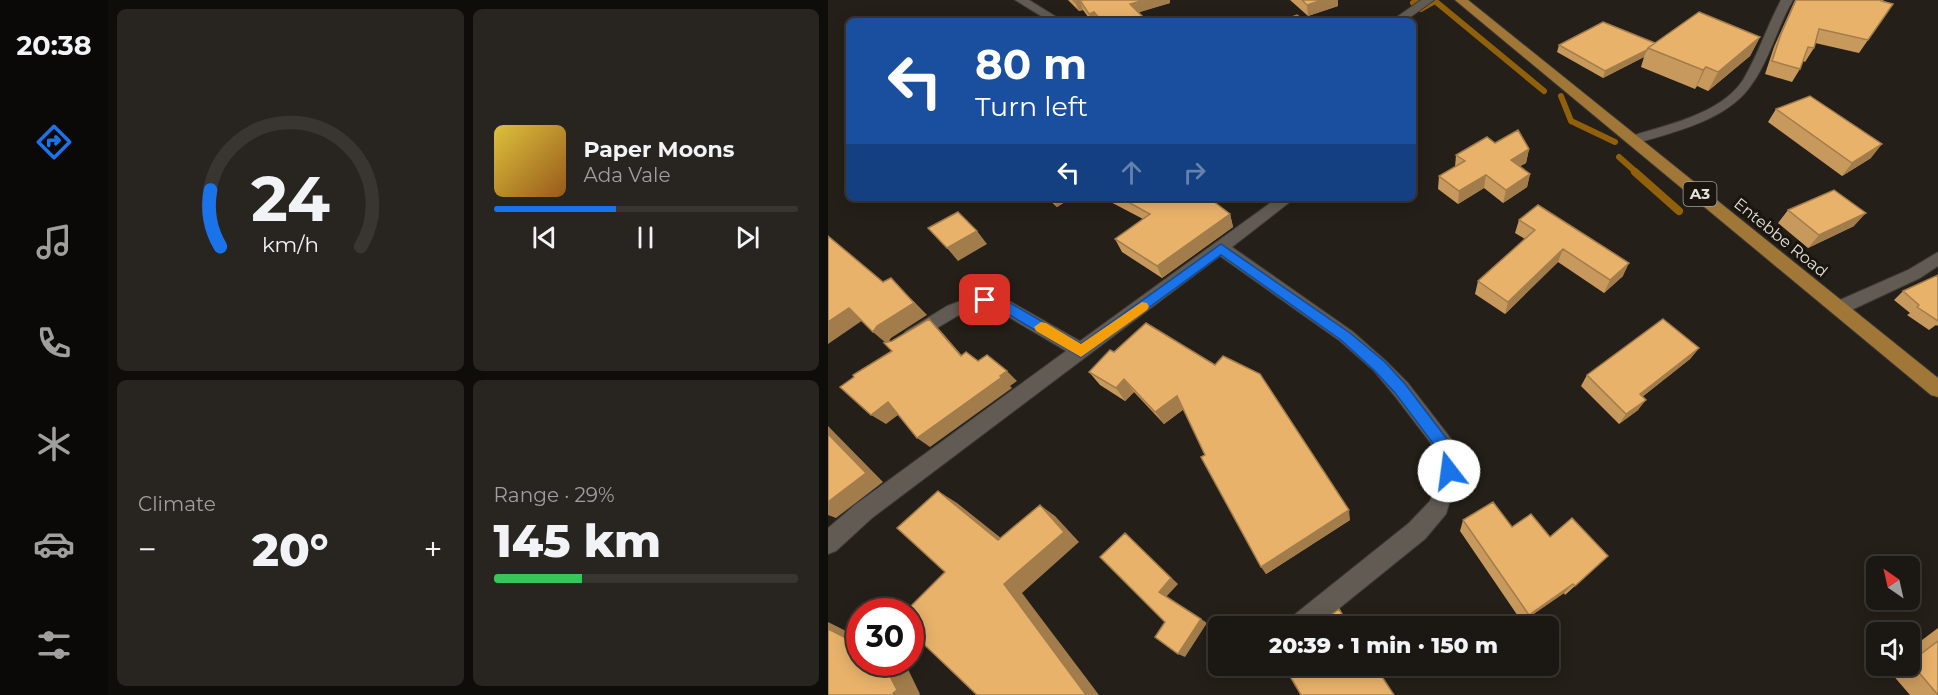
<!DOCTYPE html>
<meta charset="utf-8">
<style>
body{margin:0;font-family:Montserrat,sans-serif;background:#282420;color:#f1f3f6;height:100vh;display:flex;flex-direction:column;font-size:22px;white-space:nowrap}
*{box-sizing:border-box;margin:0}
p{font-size:20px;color:#a09f9f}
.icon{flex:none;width:33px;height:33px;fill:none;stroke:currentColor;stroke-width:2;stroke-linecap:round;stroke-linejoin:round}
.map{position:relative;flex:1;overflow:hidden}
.sheet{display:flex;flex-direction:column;gap:9px;padding:9px;background:#0f0d0a;width:720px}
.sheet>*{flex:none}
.guide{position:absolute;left:18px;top:18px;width:570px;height:183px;border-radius:9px;box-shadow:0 3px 15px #0003,0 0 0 2px #393632;background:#1a4fa0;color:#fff;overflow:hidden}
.needle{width:39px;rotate:326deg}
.controls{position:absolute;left:1038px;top:556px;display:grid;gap:12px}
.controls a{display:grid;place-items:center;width:54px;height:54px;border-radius:9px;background:#1b1712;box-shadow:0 3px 15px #0003,0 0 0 2px #393632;font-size:30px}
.speed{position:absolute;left:18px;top:598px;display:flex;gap:12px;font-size:30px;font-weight:700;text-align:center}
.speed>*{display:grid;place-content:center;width:78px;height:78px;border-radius:50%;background:#1b1712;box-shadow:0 3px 15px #0003,0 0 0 2px #393632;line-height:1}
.speed .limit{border:9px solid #d22;background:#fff;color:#111}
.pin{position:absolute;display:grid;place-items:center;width:51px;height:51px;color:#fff;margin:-26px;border-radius:12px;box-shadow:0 3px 9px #0006}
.me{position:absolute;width:66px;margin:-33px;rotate:345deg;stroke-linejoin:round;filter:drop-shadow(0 0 4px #0008)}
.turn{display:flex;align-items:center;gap:21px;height:126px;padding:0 30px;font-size:27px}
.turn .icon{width:78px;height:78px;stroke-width:2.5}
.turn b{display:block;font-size:42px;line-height:51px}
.lanes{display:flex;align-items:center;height:57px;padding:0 30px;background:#0003;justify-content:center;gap:30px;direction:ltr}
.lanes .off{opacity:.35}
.big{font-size:45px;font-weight:800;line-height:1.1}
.sheet .widget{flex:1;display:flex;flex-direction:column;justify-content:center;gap:9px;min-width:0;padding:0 21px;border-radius:9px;background:#282420}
.sheet .dial{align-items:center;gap:0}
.dial svg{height:156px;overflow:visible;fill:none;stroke:#393632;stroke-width:7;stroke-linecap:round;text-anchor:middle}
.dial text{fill:#f1f3f6;stroke:none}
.song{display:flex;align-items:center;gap:18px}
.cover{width:72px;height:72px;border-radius:9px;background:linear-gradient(135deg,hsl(50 70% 55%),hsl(30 70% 35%))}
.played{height:6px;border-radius:3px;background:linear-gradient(90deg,#1a73e8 40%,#393632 40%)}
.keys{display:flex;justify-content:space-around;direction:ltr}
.heat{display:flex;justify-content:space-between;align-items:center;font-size:33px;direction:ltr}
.charge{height:9px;border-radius:4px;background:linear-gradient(90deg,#34c759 29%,#393632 0)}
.sheet .tiles{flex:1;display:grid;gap:9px;grid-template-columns:repeat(2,1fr)}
.trip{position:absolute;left:380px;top:616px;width:351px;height:60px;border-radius:9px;background:#1b1712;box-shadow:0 3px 15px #0003,0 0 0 2px #393632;font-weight:800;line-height:60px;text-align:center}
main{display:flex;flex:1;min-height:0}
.dock{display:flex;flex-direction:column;width:108px;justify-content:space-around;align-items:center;background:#0b0907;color:#a09f9f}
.dock .icon{width:42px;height:42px}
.dock .on{color:#1a73e8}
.dock b{font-size:27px;color:#f1f3f6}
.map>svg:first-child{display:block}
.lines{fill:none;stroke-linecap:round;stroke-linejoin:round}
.stream-far1{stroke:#91600b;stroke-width:6}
.stream{stroke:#91600b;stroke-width:8}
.minor-casing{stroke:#3c3934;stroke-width:2}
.primary-casing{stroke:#3c3934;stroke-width:2}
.minor{fill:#625b54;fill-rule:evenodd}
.primary{fill:#a07737;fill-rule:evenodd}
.wall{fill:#c8995c}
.shaded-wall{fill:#a27d4b}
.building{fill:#e8b26b;stroke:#a27d4b;stroke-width:1.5}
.route{fill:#1a73e8;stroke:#114b97;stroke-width:1.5}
.slow{fill:#f59e0b}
.labels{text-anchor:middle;stroke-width:6;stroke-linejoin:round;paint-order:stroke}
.shield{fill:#1a150f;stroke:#a7a49e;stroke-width:1.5}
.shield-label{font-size:15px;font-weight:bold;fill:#e4e1dc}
.street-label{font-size:16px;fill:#e4e1dc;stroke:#1a150f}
</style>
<main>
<nav class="dock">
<b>20:38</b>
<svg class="icon on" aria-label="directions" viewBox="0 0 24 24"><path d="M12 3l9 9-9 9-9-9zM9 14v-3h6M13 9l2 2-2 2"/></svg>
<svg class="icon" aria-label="music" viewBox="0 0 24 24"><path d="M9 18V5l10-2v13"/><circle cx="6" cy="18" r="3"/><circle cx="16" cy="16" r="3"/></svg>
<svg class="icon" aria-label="phone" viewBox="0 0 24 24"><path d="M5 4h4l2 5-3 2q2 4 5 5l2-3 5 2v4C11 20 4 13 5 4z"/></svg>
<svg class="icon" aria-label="climate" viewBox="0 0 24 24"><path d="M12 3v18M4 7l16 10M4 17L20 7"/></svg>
<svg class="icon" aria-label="car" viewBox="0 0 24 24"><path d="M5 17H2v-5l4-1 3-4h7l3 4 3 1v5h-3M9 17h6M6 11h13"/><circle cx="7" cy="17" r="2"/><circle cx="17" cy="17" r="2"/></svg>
<svg class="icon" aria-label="filters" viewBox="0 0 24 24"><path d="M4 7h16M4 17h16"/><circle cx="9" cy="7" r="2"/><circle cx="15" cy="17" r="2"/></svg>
</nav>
<section class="sheet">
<div class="tiles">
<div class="widget dial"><svg viewBox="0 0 100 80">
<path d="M14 69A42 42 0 1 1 86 69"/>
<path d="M14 69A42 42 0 0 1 9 40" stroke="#1a73e8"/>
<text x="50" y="56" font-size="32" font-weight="700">24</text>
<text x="50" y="72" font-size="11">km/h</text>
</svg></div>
<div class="widget">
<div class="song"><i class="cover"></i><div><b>Paper Moons</b><p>Ada Vale</p></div></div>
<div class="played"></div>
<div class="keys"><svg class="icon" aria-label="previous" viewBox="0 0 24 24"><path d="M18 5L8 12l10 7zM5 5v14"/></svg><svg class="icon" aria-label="pause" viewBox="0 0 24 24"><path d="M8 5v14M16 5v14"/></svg><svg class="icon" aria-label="next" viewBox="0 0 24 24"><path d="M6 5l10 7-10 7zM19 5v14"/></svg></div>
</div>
<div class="widget"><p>Climate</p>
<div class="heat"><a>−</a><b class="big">20°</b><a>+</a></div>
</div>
<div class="widget"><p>Range · 29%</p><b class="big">145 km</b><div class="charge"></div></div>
</div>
</section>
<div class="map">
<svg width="1110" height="695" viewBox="0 0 1110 695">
<rect width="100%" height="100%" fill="#241f18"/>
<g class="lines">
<path class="stream-far1" d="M585,3L589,0
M593,9L607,1L716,91
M733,96L743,121L787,142
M791,157L809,173"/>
<path class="stream" d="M807,172L851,211"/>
<defs>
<path id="minor" d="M187,0H201L235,21H221Z
M593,0H606L577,21H563Z
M953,0H965C949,27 942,59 924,84C900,120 849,131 810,143H800L798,140L800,137C837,125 892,115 915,80C930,55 939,26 953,0Z
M449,198H467L404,247L524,331L558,361L580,383L624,440L631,471L618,514L597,539L488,627H457L461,619L581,523L602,501L611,471L608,450L566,395L546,371L512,341L392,256L44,518L8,551L0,554V528L28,504L238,351L167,309H157L131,315L84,343L78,341L75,336L78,331L119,306L146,296L157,295L176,298L252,341Z
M1110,252V266L1092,278L1017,313L1011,315L1005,313L1002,308L1005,303L1080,270Z"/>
<path id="primary" d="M627,0H640L1110,378V397L1103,395Z"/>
</defs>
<use href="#minor" class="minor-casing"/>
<use href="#primary" class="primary-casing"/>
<use href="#minor" class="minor"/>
<use href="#primary" class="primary"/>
</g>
<path class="wall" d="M240,0H342V3L310,12L317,21H263L255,10L251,11Z
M462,0H510V6L480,16Z
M967,0H1056L1055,1L1065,4L1031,53L987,43L986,48L977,62L975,61L972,69L964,82L937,74L946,47Z
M932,37L922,56L880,91L869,86L867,89L813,67L816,57L775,78L729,52L731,45L827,43Z
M948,109L1043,158L1014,176L940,122Z
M667,143L701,149L698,163L692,166L702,174L699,187L675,203L656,188L630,204L610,189L611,176L627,167L628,155Z
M219,198H243L229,207Z
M275,198H381L402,214L405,227L334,278L294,252L287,239L315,219Z
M960,210L1026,226L980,248L950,223Z
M691,220L795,276L776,293L730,262L677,314L647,294L650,281L697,239L687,233Z
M1110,275V326L1108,325L1101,330L1079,315L1082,313L1066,300L1075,291Z
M871,348L862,359L814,397L810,410L791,424L753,386L759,375Z
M282,350L522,520L438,574L377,455L356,409L336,424L306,392L297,401L272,385L261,372Z
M635,520L684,527L722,537L780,556L737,595L736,593L694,622L632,531Z
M1110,628V695H1082L1057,666H1082V649Z"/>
<path class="shaded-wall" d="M252,0L255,10L251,11L247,2Z
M316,0H342V3L306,14L302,4Z
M494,0H510V6L480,16L479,5Z
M266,12L270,21H264L261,14Z
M932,37L922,56L880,91L890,72Z
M819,50L816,57L775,78L777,71Z
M878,67L869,86L867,89L875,70Z
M1054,144L1043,158L1014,176L1024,163Z
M701,149L698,163L680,173L683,160Z
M702,174L699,187L675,203L678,190Z
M658,175L656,188L630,204L631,191Z
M224,198H243L229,207Z
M1038,213L1026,226L980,248L991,235Z
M402,214L405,227L334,278L329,266Z
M149,231L159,244L130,261L119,248Z
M735,249L730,262L677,314L680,302Z
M801,263L795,276L776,293L782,280Z
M63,278L99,315L63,338L59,344L45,332Z
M21,308L35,320L0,344V322Z
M101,319L112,330L144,367L133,356Z
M871,348L862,359L804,405L812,394Z
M179,371L189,381L182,386L184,388L102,447L89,438Z
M296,379L306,392L297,401L288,388Z
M349,396L357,408L336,424L327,412Z
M818,400L810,410L791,424L798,414Z
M60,402L74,412L58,424L43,415Z
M0,426L55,482L8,518L0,515Z
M110,491L129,503L188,550L170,540Z
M212,505L227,516L251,542L194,593L271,695H258L176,584Z
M521,510L522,520L438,574L433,567Z
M297,533L350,584L338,597L331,592Z
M745,584L736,593L694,622L701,615Z
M373,619L379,623L357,657L350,654Z
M0,622L32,638V645L0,629Z
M55,663H77L92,694L91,695H67Z"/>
<path class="building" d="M245,0H316L302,4L316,18L307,21H274L266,12L261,14L252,0L247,2Z
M474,0H494L479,5Z
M968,0H1053V1L1065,4L1040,40L991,29L986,48L980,47L972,69L944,61L953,34Z
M871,12L932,37L890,72L878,67L875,70L820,48Z
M469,15L477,21H453Z
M775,22L827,43L820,48L819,50L777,71L731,45Z
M982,96L1054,144L1024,163L948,109Z
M690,130L701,149L683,160L702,174L678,190L658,175L631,191L611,176L637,161L628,155L659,137L667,143Z
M1006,190L1038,213L991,235L960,210Z
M293,198H381L402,214L329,266L287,239L322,214Z
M710,205L801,263L782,280L735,249L680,302L650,281L707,230L691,220Z
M130,212L149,231L119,248L100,228Z
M0,236L55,282L63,278L86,303L49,326L45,332L21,308L0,322Z
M1110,275V321L1089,307L1091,305L1075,291Z
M101,319L133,356L138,352L150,361L159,355L179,371L172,376L174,377L89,438L60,402L43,415L12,387L26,377L25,375L64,351L56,343L64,341Z
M835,319L871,348L812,394L818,400L798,414L759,375Z
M318,323L387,365L395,356L432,374L521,510L433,567L373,457L377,455L349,396L327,412L296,379L288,388L261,372L282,350L286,352Z
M0,434L38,473L0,502Z
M110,491L170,540L212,505L236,532L176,584L258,695H149L82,631V612H77L117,572L69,528Z
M665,502L684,527L703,514L722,537L744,518L780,556L747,586L745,584L701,615L635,520Z
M297,533L343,578L331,592L373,619L350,654L327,637L337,622L272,557Z
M511,609L522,627H487Z
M0,629L32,645V663H55L69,690L65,693L67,695H0Z
M1110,641V695L1082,662Z
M456,666H547L566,695H473Z"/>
<path class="route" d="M393,244L522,333L557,362L578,385L622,443L629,471L627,477L621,479L616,477L610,450L568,394L547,371L513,340L393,255L253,357L168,307L152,304L150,300L157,295L175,299L253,344Z"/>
<path class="slow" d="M314,302L319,303L321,307L319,310L253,357L208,331L206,327L213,322L218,323L253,344Z"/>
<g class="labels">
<rect class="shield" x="855.5" y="182" width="33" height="24" rx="4.5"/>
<g class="shield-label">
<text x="872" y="199">A3</text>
</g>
<g class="street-label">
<text transform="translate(953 237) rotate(39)" y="6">Entebbe Road</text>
</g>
</g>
</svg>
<div class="controls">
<a><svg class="needle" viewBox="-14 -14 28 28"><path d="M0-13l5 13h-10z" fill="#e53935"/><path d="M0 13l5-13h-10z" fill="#a09f9f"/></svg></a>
<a><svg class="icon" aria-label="sound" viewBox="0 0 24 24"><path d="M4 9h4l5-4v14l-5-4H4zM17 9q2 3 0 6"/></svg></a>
</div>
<div class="speed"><div class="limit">30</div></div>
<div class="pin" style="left:157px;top:300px;background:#d93025"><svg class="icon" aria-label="arrive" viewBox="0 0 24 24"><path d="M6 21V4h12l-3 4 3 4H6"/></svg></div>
<svg class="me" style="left:621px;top:471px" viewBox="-20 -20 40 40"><circle r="19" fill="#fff"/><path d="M0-13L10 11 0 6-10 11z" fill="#1a73e8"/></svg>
<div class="trip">20:39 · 1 min · 150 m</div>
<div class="guide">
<div class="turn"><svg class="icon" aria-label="left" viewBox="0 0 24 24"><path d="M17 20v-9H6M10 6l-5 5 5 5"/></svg><div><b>80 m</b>Turn left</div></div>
<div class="lanes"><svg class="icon" aria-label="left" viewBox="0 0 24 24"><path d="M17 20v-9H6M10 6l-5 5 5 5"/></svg><svg class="icon off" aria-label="ahead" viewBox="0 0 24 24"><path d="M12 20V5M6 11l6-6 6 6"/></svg><svg class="icon off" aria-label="right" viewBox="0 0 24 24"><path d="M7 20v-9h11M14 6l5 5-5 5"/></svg></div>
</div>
</div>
</main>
